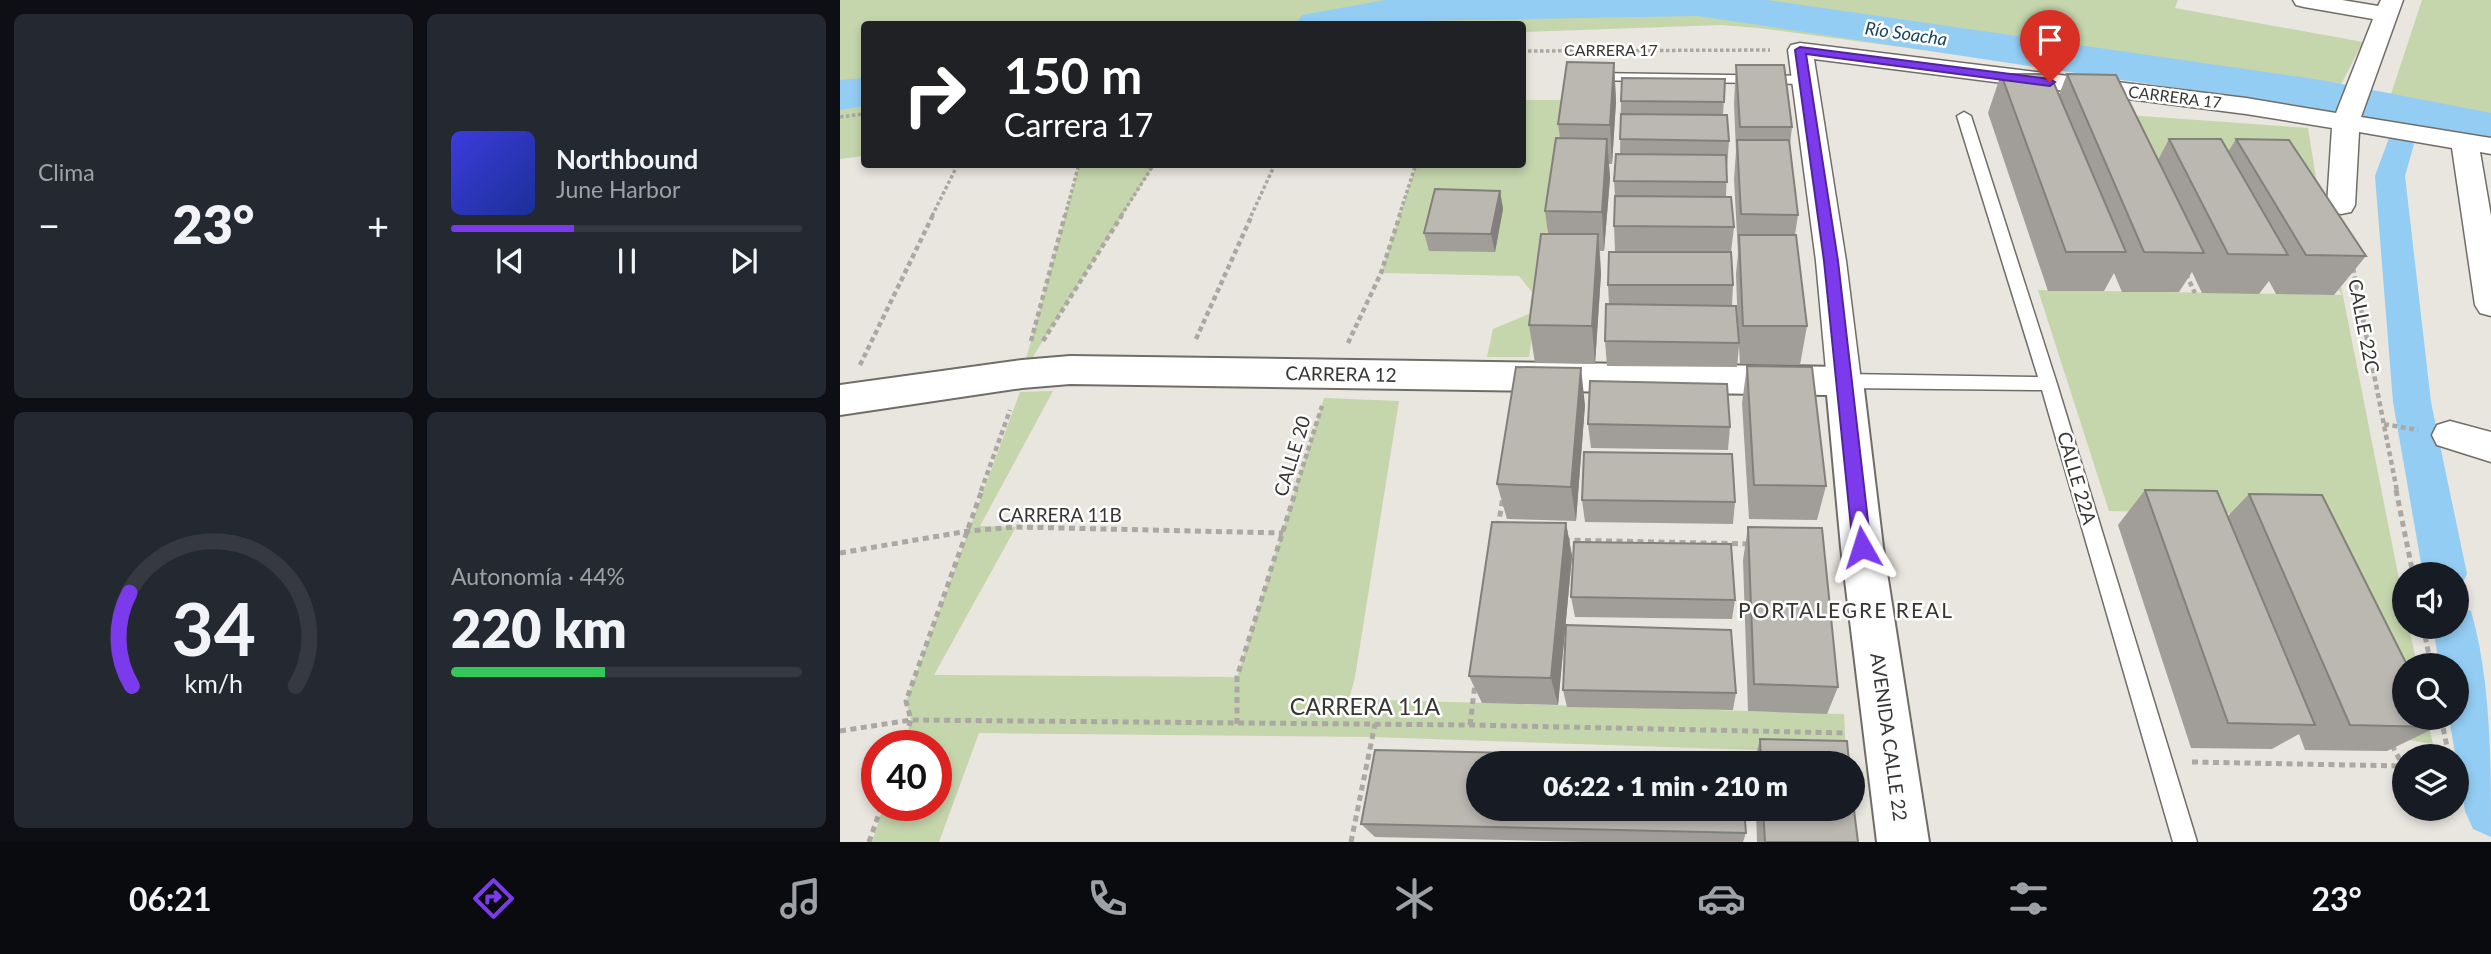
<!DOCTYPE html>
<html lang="es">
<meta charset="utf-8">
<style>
body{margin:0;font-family:Lato,sans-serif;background:#242831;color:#f1f3f6;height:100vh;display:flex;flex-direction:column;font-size:26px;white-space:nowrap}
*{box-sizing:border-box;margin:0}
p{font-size:23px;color:#9ea1a6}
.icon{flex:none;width:38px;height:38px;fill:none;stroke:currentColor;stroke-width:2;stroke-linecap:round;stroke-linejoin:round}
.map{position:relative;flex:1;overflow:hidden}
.side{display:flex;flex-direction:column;gap:14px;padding:14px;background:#0d0f14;width:840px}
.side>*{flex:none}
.top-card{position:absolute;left:21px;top:21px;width:665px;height:147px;border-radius:7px;box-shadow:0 4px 10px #0003;background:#202124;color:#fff;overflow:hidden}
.controls{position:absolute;left:1552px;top:562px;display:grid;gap:14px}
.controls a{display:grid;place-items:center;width:77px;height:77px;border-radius:50%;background:#171b24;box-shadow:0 4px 10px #0003;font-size:35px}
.speed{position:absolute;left:21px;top:730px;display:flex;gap:14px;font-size:35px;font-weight:700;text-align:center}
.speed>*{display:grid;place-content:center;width:91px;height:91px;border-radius:50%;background:#171b24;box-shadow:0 4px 10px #0003;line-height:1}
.speed .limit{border:10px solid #d22;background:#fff;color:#111}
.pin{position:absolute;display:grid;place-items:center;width:60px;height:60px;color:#fff;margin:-72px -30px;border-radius:50% 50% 50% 0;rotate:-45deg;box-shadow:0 0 7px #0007}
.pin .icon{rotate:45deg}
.me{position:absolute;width:77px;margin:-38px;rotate:354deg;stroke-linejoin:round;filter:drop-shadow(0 0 5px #0008)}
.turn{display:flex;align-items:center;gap:24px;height:147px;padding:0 28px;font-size:32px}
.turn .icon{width:91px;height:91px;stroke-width:2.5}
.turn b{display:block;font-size:49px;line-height:60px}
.big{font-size:52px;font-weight:800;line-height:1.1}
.side .card{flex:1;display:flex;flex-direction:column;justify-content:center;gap:10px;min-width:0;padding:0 24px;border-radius:10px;background:#242831}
.side .dial{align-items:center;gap:0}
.dial svg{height:182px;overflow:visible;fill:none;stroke:#363941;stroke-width:7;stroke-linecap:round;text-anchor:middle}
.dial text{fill:#f1f3f6;stroke:none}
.song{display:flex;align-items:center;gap:21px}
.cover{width:84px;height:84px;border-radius:10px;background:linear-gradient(135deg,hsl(240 70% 55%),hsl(230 70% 35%))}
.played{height:7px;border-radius:4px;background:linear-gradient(90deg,#7c3aed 35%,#363941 35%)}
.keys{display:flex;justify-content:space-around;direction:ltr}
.heat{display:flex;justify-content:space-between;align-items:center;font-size:38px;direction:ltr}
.charge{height:10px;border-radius:5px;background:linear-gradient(90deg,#34c759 44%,#363941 0)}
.side .tiles{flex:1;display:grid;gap:14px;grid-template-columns:repeat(2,1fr)}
.trip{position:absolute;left:626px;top:751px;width:399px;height:70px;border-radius:35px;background:#171b24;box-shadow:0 4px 10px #0003;font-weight:800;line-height:70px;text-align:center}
.tabs{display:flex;height:112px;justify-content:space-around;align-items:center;background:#090b0e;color:#9ea1a6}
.tabs .icon{width:49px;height:49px}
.tabs .on{color:#7c3aed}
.tabs b{font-size:32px;color:#f1f3f6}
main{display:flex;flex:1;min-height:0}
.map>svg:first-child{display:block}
.green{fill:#c5d5ac}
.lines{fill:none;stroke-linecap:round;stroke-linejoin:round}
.canal{fill:#93cdf3;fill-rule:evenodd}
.river{fill:#93cdf3;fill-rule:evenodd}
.lane-casing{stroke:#706d68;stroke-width:3}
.street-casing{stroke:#706d68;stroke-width:3}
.secondary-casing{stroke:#706d68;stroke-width:4}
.path-far2{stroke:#aba8a3;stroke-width:3.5;stroke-dasharray:3.5 2.5;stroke-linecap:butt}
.path-far1{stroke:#aba8a3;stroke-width:4.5;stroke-dasharray:5 3.5;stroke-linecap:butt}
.path{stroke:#aba8a3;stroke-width:5;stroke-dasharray:6 4.5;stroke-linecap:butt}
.lane{fill:#fff;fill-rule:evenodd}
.street{fill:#fff;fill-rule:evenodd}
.secondary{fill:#fff;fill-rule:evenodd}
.wall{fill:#a19d98}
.shaded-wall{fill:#83807c}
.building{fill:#bbb7b1;stroke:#83807c;stroke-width:2}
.route{fill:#7c3aed;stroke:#51269a;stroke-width:2}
.labels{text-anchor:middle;stroke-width:5;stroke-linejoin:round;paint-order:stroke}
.far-street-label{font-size:16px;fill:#373634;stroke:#fff}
.far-water-label{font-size:18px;font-style:italic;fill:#16445e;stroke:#fff}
.street-label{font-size:19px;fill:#373634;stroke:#fff}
.neighbourhood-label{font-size:21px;letter-spacing:2px;fill:#373634;stroke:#fff}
.near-street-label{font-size:23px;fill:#373634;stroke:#fff}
</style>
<main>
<section class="side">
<div class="tiles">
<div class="card"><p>Clima</p>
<div class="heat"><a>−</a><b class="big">23°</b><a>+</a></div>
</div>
<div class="card">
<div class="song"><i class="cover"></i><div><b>Northbound</b><p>June Harbor</p></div></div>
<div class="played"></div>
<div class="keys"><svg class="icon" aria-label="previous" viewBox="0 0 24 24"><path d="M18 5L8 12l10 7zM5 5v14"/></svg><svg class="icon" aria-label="pause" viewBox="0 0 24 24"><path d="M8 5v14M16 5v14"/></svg><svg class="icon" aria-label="next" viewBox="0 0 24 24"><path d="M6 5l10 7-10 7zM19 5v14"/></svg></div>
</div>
<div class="card dial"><svg viewBox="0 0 100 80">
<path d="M14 69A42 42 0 1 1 86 69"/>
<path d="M14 69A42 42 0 0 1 13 28" stroke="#7c3aed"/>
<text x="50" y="56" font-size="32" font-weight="700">34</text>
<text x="50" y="72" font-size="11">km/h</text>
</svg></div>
<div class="card"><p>Autonomía · 44%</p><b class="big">220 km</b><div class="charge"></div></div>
</div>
</section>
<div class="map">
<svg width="1651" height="842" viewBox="0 0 1651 842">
<rect width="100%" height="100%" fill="#e9e5df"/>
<path class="green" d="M0,0H1338L1335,8L1523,42L1498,90L1535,96L1551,94L1582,0H1651V136L1482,104L919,28L880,25L683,32L682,24H24V156L0,159Z
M683,100H726L689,357H647L653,329L689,314L692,292L679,276L541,273L576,165L682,164Z
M1273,114L1468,128L1476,178L1503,296L1564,604V626L1569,627L1577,665H1564V718H1587L1593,744L1555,738L1450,515L1269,511L1198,290L1502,295L1431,177L1302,175Z
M239,165H314L182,374Z
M213,391L140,526L176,527L94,675L397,677L484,398L559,401L515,677L509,699L1004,714L1006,753L532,737L139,733L99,842H32L44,805H96V746L63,745L71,720L66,701L180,392Z"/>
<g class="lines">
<path class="canal" d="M1559,135L1569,138L1574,144L1565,176L1591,402L1627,574L1620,588L1617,589V574H1583L1553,402L1535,176L1549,138Z
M1617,606L1631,611C1651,680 1651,763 1651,837L1633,829L1625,811L1609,718H1617V665H1599L1593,626H1617Z"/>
<path class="river" d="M545,0H927L1481,80L1651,113V143L1481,110L858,16L577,21L556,24H456L462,15Z
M24,78V106L0,110V80Z"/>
<defs>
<path id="lane" d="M753,73L966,76L972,80L966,84L749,80L747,77Z
M1124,112L1131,116L1217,384L1357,842H1333L1202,390L1004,388L998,386L996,381L998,376L1004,374L1198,377L1117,116Z"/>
<path id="street" d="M1453,0H1502L1538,6L1541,0H1563L1521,117L1651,138V154L1640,152L1651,216V316L1640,313L1635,305L1612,148L1519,132L1515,205L1511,212L1501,214L1491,212L1487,205L1492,128L1406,114L974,59L1006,261L1021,381L1016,390L1004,394L992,390L987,381L976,261L948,50L951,45L960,43L1406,98L1496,113L1533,19L1464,7L1456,5Z
M1610,421L1651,432V462L1597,445L1592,435L1597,425Z"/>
<path id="secondary" d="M230,356L1004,367L1017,371L1023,381L1043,547L1089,842H1037L1001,547L987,395L230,384L182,388L0,415V385L182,360Z"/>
</defs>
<use href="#lane" class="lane-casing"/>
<use href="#street" class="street-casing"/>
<use href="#secondary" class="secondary-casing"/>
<path class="path-far2" d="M682,51L930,50
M0,117L24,114
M92,216L118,164
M225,216L239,164
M281,216L314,164
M411,216L435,164
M559,216L576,164"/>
<path class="path-far1" d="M1513,268L1557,491
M1346,274L1355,293
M356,339L412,215
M191,341L225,215
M203,341L282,215
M508,343L541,273L560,215
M20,365L93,215
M1544,424L1578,430
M141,491L170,410
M455,491L482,406"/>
<path class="path" d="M1556,490L1573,574
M658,527L663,497
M724,540L911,544
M0,553L128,531L176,527L443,533
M1583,626L1591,665
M1601,718L1609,756
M397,724V677L456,490
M630,725L635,684
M0,731L71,720L630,725L1006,733
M1552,745L1563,766
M62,746L71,720L66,701L142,490
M1352,762L1564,766
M29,842L42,805
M511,842L535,724"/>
<use href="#lane" class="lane"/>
<use href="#street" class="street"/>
<use href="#secondary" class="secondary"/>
</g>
<path class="wall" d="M774,63L776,102L772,164H769L770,178L764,251H760L761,274L755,364L695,363L689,325L708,234L705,211L720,138L718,124Z
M896,65L952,127L950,144L958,215L955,235L967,326L960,365L900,364L899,346L897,367L767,366L765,341L769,304L768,285L775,251L774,226L775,196L774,181L780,154L781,101L885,79L883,115L889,141L887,167L886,197L894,227L891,252L893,285L892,306L898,333L896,274L898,253L894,179L896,152L894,104Z
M1161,74L1219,95L1227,74L1318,160L1329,139L1388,152L1396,139L1526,256L1494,295L1436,294L1429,281L1419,294L1362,293L1352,272L1339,292H1282L1274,273L1264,291H1208L1148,113Z
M660,191L663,209L655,252L589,251L584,233Z
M907,366L986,486L977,520L909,519L902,403Z
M745,405L736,521L667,519L657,484Z
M748,424L890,427L888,450L751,448Z
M1305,490L1388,516L1409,494L1597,727L1547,751L1465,750L1459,734L1432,749L1351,748L1278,525Z
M742,500L895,502L893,524L745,522Z
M726,523L732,556L718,705L642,703L629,676Z
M908,527L998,687L987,714L908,711L903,560Z
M731,597L895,600L892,619L735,617Z
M723,690L896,693L893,710L727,707Z
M920,739L1009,763H914Z
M916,808H1013L1018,842H917Z
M521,824L906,833L903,842H744L535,837Z"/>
<path class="shaded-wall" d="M774,63L776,102L772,164L770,125Z
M767,139L770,178L764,251L762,212Z
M660,191L663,209L655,252L651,234Z
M758,234L761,274L755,364L752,326Z
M741,368L745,405L736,521L731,487Z
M726,523L732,556L718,705L711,678Z"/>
<path class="building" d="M727,62L774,63L770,125L718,124Z
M896,65H944L952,127H900Z
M1161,74H1210L1286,252H1226Z
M1227,74L1276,75L1364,253L1304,252Z
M782,78L885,79L884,102L781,101Z
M781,114L887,115L889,141L780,139Z
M716,138L767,139L762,212L705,211Z
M1329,139H1381L1448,255L1388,254Z
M1396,139L1449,140L1526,256L1466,255Z
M897,140H949L958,215L901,214Z
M776,154L886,155L887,182L774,181Z
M595,189L660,191L651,234L584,233Z
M775,196L891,197L894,227L774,226Z
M701,234H758L752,326L689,325Z
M899,235H956L967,326H903Z
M769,252H891L893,285H768Z
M766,304L896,306L899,343L765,341Z
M907,366L972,367L986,486L914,485Z
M676,367L741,368L731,487L657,484Z
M750,381L887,384L890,427L748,424Z
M744,452L892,454L895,502L742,500Z
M1305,490L1377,491L1475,725L1388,723Z
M1409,494L1482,495L1567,665H1564V718H1593L1597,727L1510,725Z
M652,522L726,523L711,678L629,676Z
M908,527L982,528L998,687L914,684Z
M734,542L891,544L895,600L731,597Z
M726,625L891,630L896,693L723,690Z
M920,739L1007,741L1009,763H921Z
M535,750L901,758V763H639V808H904L906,833L521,824Z
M1013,802L1018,842H925L923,808H1013Z"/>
<path class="route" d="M960,47L1210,79L1215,82L1210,86L966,54L998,261L1031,547L1028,552L1022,554L1016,552L1013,547L984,261L955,50Z"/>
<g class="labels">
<g class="far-street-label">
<text x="771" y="56">CARRERA 17</text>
<text transform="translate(1335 97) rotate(7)" y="6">CARRERA 17</text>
</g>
<g class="far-water-label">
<text transform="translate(1066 34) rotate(8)" y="6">Río Soacha</text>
</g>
<g class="street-label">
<text transform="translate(1524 326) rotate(79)" y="7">CALLE 22C</text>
<text transform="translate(501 374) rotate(1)" y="7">CARRERA 12</text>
<text transform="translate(452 456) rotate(-73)" y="7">CALLE 20</text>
<text transform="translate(1237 478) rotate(74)" y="7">CALLE 22A</text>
<text x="220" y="522">CARRERA 11B</text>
<text transform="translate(1049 737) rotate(82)" y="7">AVENIDA CALLE 22</text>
</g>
<g class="neighbourhood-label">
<text x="1006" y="618">PORTALEGRE REAL</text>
</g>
<g class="near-street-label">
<text x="525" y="715">CARRERA 11A</text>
</g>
</g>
</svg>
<div class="controls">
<a><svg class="icon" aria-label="sound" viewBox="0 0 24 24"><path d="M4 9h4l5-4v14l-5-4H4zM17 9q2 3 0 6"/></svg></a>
<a><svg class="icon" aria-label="search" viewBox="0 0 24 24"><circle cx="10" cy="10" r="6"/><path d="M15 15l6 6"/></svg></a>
<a><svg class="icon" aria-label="layers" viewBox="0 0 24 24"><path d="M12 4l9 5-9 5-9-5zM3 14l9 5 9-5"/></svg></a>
</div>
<div class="speed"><div class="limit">40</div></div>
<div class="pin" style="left:1210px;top:82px;background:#d93025"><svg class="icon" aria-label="arrive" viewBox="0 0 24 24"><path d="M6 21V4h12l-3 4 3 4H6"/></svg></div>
<svg class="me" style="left:1022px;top:547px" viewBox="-20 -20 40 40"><path d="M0-17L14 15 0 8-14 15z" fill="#7c3aed" stroke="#fff" stroke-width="4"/></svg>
<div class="trip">06:22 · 1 min · 210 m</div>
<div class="top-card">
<div class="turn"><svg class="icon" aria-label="right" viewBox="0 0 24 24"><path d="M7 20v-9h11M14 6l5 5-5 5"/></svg><div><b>150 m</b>Carrera 17</div></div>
</div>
</div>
</main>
<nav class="tabs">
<b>06:21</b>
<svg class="icon on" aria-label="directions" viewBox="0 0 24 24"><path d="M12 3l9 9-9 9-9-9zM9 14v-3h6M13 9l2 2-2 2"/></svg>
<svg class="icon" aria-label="music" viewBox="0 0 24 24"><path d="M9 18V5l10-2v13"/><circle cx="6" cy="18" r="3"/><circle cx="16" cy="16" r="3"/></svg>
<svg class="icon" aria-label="phone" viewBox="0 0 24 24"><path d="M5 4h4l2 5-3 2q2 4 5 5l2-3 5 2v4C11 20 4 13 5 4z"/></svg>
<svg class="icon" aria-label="climate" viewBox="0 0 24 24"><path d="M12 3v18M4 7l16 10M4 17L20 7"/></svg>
<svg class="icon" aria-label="car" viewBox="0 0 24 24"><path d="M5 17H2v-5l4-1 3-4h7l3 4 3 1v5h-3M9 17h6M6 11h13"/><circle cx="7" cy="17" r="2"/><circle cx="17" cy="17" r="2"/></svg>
<svg class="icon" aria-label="filters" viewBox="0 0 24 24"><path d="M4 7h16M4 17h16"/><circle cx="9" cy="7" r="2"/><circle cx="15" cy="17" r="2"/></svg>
<b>23°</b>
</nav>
